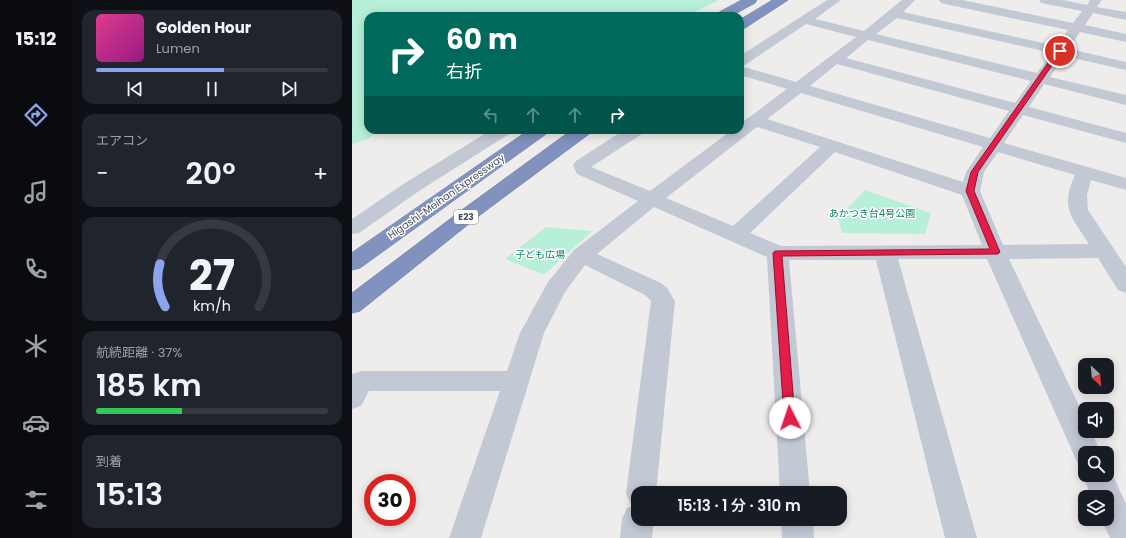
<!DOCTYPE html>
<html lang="ja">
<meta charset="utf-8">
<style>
body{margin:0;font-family:Poppins,"Noto Sans JP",sans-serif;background:#20242c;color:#f1f3f6;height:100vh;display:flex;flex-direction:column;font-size:15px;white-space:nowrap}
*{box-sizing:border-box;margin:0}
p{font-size:13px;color:#9ea1a6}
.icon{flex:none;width:22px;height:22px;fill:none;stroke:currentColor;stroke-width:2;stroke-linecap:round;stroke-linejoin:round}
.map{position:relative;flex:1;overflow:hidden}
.panel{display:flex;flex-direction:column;gap:10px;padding:10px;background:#0d0f14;width:280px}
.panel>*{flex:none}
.hud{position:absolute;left:12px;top:12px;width:380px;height:122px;border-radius:12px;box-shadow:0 2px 10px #0003;background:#00695c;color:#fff;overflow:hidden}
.needle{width:26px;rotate:154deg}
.tools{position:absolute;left:726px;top:358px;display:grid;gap:8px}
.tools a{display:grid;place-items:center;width:36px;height:36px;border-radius:8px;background:#171b24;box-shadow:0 2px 10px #0003;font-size:20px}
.speed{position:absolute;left:12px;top:474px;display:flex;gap:8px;font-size:20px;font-weight:700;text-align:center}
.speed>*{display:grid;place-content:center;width:52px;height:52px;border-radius:50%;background:#171b24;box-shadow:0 2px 10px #0003;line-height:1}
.speed .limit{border:6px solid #d22;background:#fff;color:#111}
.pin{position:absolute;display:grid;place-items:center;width:34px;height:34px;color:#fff;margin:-17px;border:2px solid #fff;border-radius:50%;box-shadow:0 1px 4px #0007}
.me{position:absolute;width:44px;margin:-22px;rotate:356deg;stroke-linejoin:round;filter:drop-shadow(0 0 3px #0008)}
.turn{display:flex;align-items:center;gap:14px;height:84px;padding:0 16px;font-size:18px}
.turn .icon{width:52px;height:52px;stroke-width:2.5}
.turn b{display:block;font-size:28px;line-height:34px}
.lanes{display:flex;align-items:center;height:38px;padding:0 16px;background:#0003;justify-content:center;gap:20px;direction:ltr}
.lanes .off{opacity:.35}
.big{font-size:30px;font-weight:600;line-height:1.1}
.panel .widget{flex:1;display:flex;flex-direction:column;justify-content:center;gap:6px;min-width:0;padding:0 14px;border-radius:12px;background:#20242c}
.panel .dial{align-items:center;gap:0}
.dial svg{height:104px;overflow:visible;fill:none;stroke:#363941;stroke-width:7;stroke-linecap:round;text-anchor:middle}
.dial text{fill:#f1f3f6;stroke:none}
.song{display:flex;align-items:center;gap:12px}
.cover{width:48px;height:48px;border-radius:6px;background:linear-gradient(135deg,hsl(330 70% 55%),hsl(310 70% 35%))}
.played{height:4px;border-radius:2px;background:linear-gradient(90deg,#8da3ed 55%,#363941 55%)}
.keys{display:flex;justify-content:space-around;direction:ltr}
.heat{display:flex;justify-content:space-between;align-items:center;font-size:22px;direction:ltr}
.charge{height:6px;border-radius:3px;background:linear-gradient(90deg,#34c759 37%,#363941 0)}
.trip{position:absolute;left:279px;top:486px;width:216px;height:40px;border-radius:12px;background:#171b24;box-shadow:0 2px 10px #0003;font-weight:600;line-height:40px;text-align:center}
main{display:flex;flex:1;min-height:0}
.tabs{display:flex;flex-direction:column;width:72px;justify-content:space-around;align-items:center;background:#090b0e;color:#9ea1a6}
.tabs .icon{width:28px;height:28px}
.tabs .active{color:#8da3ed}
.tabs b{font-size:18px;color:#f1f3f6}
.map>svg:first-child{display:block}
.green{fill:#b8efd9}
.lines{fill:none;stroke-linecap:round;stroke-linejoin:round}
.highway-casing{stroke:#6d7da9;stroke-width:1}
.minor{fill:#c2c8d4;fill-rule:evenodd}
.highway{fill:#8292be;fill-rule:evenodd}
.route{fill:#e11d48;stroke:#92132f}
.labels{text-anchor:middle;stroke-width:3;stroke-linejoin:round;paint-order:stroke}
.shield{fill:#fff;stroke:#7c818c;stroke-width:1}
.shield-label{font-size:9px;font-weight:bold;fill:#444b5a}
.street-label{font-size:10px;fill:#444b5a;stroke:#fff}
.park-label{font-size:10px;fill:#147d5f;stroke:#fff}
</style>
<main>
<nav class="tabs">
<b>15:12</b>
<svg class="icon active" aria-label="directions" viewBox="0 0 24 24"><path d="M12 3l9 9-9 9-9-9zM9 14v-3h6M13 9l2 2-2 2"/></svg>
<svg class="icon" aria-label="music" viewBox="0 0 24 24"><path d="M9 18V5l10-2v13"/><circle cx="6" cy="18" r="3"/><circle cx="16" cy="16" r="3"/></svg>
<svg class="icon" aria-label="phone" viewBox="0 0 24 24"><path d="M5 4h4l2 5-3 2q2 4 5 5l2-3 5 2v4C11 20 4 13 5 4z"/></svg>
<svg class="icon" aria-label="climate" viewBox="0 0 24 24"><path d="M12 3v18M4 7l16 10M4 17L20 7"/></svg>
<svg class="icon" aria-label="car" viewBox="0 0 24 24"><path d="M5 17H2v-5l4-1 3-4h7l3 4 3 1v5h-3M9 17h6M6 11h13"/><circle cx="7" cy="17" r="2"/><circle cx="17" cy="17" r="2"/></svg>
<svg class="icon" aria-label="filters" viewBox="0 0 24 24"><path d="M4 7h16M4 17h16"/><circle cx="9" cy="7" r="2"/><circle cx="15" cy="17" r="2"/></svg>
</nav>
<section class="panel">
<div class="widget">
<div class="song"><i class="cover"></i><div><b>Golden Hour</b><p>Lumen</p></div></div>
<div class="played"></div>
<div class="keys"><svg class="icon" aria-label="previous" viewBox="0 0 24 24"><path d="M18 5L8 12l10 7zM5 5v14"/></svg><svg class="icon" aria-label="pause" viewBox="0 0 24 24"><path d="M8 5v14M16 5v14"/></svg><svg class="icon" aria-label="next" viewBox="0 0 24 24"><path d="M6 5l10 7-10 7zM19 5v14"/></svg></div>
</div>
<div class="widget"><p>エアコン</p>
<div class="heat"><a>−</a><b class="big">20°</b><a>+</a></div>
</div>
<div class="widget dial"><svg viewBox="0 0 100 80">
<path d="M14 69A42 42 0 1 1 86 69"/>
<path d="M14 69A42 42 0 0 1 10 36" stroke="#8da3ed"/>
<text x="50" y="56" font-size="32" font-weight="700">27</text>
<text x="50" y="72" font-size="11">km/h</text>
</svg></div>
<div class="widget"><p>航続距離 · 37%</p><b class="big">185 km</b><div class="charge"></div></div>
<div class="widget"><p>到着</p><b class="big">15:13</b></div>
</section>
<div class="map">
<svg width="774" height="538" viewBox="0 0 774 538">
<rect width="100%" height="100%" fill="#efedec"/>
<path class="green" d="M0,0H367L335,16H16V130H27L14,140L0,144Z
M513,190L579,213L573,234L490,233L486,218Z
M194,227L240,231L192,275L153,259Z"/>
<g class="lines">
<defs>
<path id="highway" d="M390,0H405L403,3L379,16H364L366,13Z
M421,0H436L393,28L388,29V20Z
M177,130H196L194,134L8,268L0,270V253Z
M220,130H239L237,134L128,215L8,311L0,313V293L114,207Z"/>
</defs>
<use href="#highway" class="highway-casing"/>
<path class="minor" d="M475,0H489L463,19L512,31L550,0H563L551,12L705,46L716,30L593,4L589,3L587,0H610L721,23L730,11L689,3L687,0H711L735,5L738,0H750L745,7L774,12V20L741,13L733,25L774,34V42L728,32L717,49L774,62V70L712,56L698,77L774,95V105L692,84L677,107L774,133V143L671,115L652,143L774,178V190L739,180L735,195L736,210L774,267V293L766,290L746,258L657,259L733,418V431H739L749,453H733V465L725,462L635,259H546L625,538H593L524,260H437L458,493H428L415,257L302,207L245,254L309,283L315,288L323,301L304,493H286V519H302L300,538H268L270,519L275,508L284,505L278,503L274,493L299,301L293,295L233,265L213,292L192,333L129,538H97L148,391H17L9,406L0,409V374L9,371H155L168,333L196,282L222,250L286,201L225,174L221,165L224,161L272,130H292L290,134L239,167L298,191L380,130H388V124L435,89L388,75V56ZM545,18L700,53L685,73L524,34ZM454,24L504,37L444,82L389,66L393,65ZM516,40L679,81L663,103L494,58ZM485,64L657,111L638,138L458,86ZM449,93L631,147L614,172L611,182L415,119ZM405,127L468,147L381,226L314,198ZM483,152L610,195L630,245L429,246L398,233ZM646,152L723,175C708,209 719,215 737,244L651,245L628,191L632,172Z
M139,130H159L157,134L67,191L7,233L0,234V219L53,183Z
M756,465L774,504V538H758L749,519H755V497H740L730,475L733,469V475H755Z
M429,519H461L462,538H430Z"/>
<use href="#highway" class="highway"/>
</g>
<path class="route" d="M705,50L710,51L626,172L622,191L648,252L646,254L430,256L443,418L442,421L438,423L434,421L432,418L421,253L423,251L638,249L614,191L619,172Z"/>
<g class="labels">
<rect class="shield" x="102" y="210" width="24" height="14" rx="3"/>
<g class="shield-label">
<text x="114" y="220">E23</text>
</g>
<g class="street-label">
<text transform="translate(94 196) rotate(-35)" y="4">Higashi-Meihan Expressway</text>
</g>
<g class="park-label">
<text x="520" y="217">あかつき台4号公園</text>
<text x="188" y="258">子ども広場</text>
</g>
</g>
</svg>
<div class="tools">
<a><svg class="needle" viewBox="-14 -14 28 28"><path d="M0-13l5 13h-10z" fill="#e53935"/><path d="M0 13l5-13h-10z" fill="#9ea1a6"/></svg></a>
<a><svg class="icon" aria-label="sound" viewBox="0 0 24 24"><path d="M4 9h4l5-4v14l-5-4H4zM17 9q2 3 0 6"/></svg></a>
<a><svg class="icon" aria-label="search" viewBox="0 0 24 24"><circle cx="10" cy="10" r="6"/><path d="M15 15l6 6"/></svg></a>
<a><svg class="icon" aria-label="layers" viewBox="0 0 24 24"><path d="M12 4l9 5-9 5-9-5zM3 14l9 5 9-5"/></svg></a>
</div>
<div class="speed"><div class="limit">30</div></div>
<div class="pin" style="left:708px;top:51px;background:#d93025"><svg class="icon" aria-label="arrive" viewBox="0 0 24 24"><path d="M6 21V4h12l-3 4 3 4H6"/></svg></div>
<svg class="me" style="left:438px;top:418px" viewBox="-20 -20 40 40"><circle r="19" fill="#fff"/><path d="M0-13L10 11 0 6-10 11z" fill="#e11d48"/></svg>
<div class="trip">15:13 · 1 分 · 310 m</div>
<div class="hud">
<div class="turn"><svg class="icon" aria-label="right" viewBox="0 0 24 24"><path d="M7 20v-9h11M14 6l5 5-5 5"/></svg><div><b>60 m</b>右折</div></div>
<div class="lanes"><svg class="icon off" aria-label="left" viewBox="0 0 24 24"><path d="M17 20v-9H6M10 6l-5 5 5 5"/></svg><svg class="icon off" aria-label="ahead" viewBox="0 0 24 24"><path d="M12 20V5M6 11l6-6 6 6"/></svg><svg class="icon off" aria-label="ahead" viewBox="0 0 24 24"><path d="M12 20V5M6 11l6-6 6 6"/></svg><svg class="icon" aria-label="right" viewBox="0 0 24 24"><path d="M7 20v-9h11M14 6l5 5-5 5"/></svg></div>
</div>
</div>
</main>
